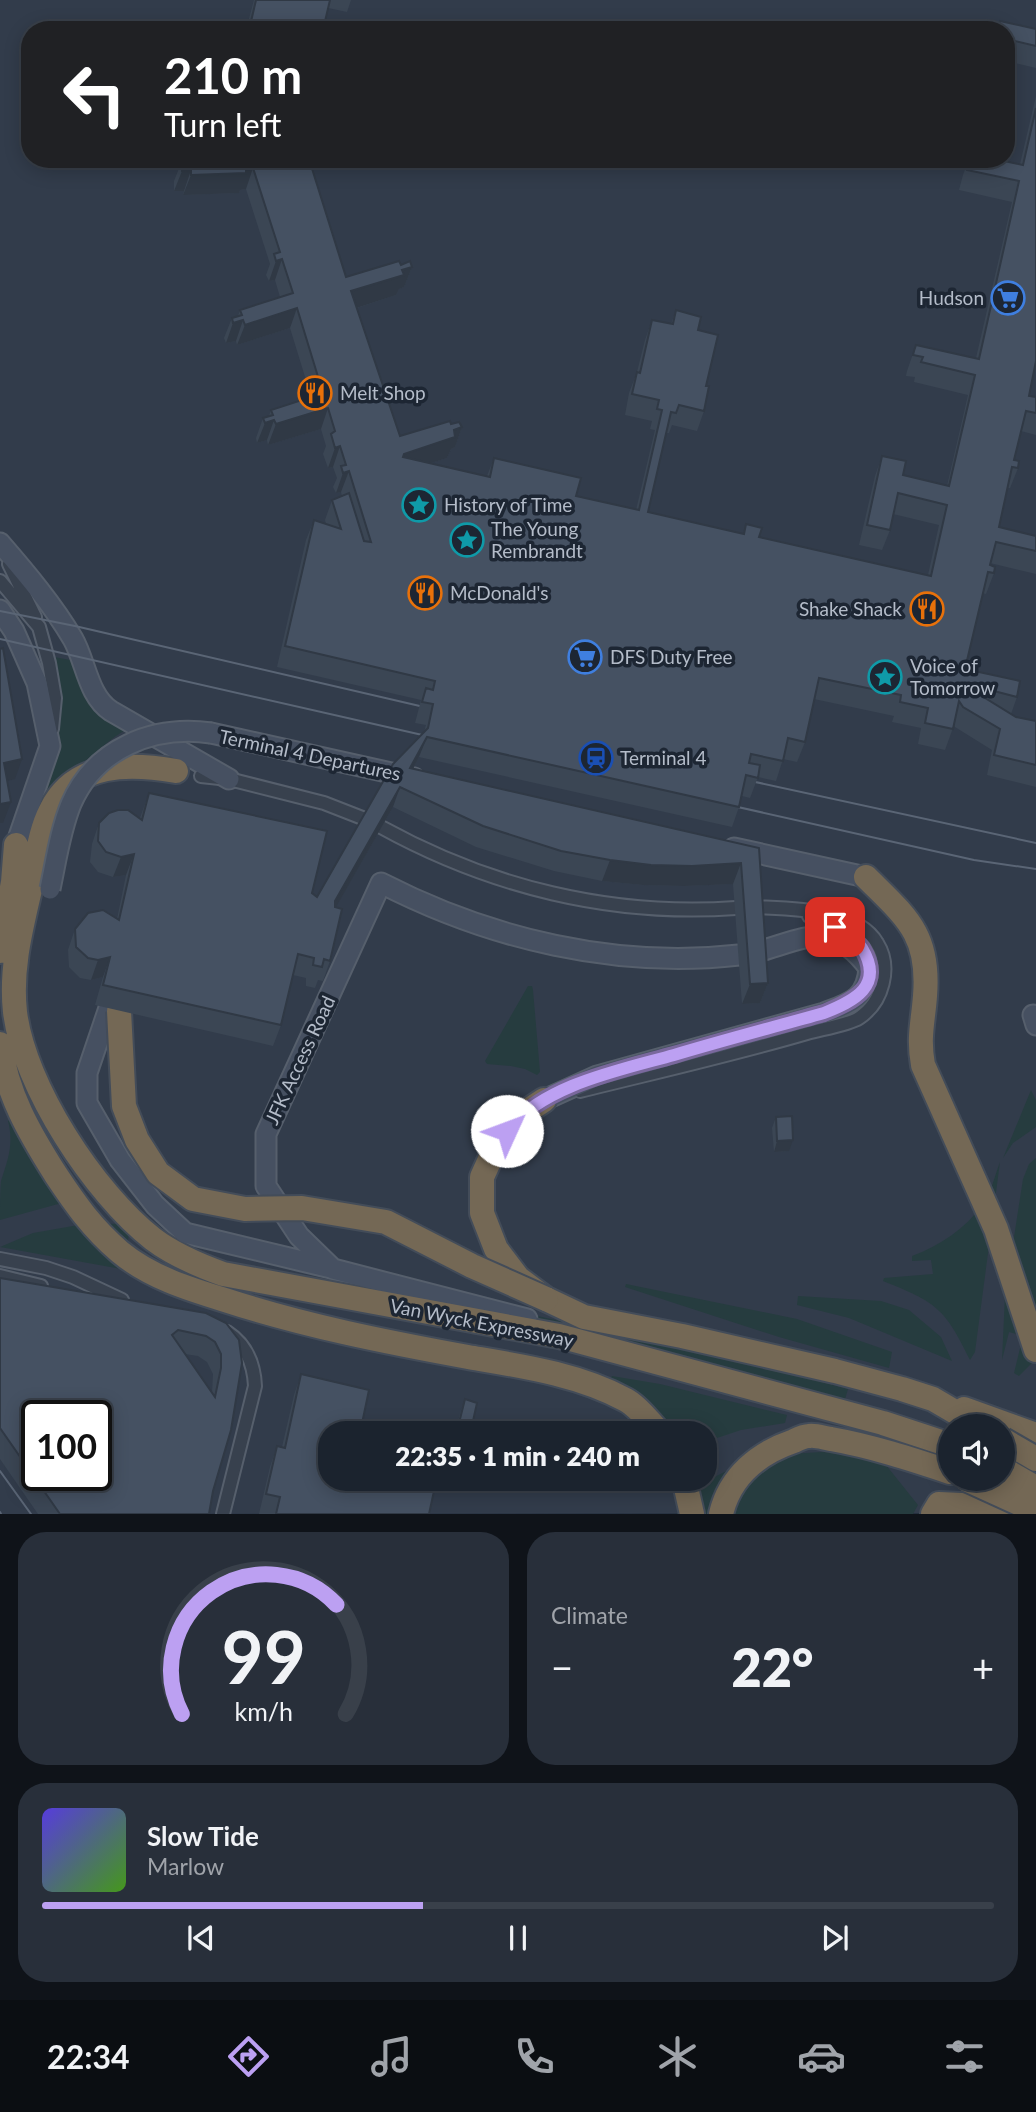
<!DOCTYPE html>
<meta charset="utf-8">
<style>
body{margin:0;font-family:Lato,sans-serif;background:#282f3a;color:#f1f3f6;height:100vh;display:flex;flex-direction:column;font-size:26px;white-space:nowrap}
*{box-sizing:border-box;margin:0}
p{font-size:23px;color:#a0a4aa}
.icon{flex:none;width:38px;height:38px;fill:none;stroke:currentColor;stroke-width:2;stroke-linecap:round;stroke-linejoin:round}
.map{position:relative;height:1514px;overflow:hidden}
.panel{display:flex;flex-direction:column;gap:18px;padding:18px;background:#0f1319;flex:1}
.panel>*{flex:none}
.guide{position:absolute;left:21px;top:21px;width:994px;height:147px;border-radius:28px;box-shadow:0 4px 18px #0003,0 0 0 2px #39404a;background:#202124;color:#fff;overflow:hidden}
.buttons{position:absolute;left:938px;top:1414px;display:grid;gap:14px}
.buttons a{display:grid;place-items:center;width:77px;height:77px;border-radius:50%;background:#1b232e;box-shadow:0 4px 18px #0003,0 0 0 2px #39404a;font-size:35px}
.speed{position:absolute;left:21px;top:1400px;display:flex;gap:14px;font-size:35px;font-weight:700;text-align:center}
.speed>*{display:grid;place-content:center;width:91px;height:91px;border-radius:50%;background:#1b232e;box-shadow:0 4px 18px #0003,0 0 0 2px #39404a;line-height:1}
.speed .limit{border:4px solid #111;border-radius:10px;background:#fff;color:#111}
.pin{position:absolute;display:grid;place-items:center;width:60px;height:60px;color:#fff;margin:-30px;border-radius:14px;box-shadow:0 4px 10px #0006}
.me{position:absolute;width:77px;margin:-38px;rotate:47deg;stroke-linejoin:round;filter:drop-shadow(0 0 5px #0008)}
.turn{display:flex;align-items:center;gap:24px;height:147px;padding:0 28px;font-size:32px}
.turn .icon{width:91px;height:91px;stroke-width:2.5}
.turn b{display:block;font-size:49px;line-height:60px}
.big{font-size:52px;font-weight:800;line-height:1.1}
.panel .tile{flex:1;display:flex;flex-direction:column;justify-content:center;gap:10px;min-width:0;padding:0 24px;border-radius:28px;background:#282f3a}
.panel .dial{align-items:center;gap:0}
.dial svg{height:182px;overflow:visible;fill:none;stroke:#39404a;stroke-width:7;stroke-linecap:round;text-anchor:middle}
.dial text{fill:#f1f3f6;stroke:none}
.song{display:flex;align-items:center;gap:21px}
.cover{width:84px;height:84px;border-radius:10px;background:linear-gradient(135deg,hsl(250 70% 55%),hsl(100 70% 35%))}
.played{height:7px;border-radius:4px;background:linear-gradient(90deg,#bca0f2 40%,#39404a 40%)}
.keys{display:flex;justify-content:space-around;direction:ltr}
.heat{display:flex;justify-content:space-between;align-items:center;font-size:38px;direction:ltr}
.panel .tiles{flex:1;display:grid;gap:18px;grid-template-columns:1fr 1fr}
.tile:last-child{grid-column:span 2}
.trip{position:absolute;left:318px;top:1421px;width:399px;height:70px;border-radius:28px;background:#1b232e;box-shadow:0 4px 18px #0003,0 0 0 2px #39404a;font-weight:800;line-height:70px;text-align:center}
.tabs{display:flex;height:112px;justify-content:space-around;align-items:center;background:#0b0e12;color:#a0a4aa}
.tabs .icon{width:49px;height:49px}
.tabs .active{color:#bca0f2}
.tabs b{font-size:32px;color:#f1f3f6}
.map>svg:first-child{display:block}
.airport{fill:#323c4b;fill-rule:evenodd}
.green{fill:#263c3f}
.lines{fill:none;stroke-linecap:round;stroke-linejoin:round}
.street-casing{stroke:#565f6c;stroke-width:16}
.secondary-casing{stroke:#565f6c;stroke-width:23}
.highway-casing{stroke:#434c59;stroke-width:28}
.street{stroke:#38414e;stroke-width:12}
.secondary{stroke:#465061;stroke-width:19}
.highway{stroke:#746855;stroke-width:24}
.tram{stroke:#5a6575;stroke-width:2}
.secondary-bridge-casing{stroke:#565f6c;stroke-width:23;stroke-linecap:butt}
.highway-bridge-casing{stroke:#434c59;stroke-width:28;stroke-linecap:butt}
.secondary-bridge{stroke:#465061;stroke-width:19}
.highway-bridge{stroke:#746855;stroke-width:24}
.wall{fill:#3b4654;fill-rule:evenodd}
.shaded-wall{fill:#303945}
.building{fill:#455162;stroke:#303945;stroke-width:2;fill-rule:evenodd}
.route-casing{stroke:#7a689d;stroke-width:18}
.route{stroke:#bca0f2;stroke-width:12}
.labels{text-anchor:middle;stroke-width:7;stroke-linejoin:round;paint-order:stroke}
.poi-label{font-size:19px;fill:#b4bcc9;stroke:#1d2633;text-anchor:start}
.street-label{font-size:19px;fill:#b4bcc9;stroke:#1d2633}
</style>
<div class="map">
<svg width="1036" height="1514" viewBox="0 0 1036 1514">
<rect width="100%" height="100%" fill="#242f3e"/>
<path class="airport" d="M0,0H1036V1513L0,1514ZM30,30H1006V159H30ZM37,1416H96V1475H37ZM950,1426H1003V1479H950ZM331,1433H705V1479H331Z"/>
<path class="green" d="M54,657L76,661L127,729C109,739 98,752 82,763C65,775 54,783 43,802C57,753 63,707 54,657Z
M528,986H532L533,990L540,1072L537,1075L525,1069L511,1066L487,1064L485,1061Z
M1031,1090L1036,1100V1127L1013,1143L1003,1158Z
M12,1119L69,1201L0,1220C0,1208 0,1192 1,1181C8,1159 14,1144 8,1121Z
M1036,1158V1359L1019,1376L1014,1373L1023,1336L1009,1332L1002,1360L1005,1295L1023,1179L1029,1164Z
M1000,1162L975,1352L970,1360C945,1308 936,1302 883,1281L884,1278L933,1274L931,1260L912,1261V1256C941,1245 965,1229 983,1204C991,1193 995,1175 1000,1162Z
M90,1223L119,1224L129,1234C125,1248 136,1261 143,1273L0,1247L33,1233Z
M246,1250L772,1369L848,1389L844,1403L244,1257Z
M626,1284L797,1319L892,1352L889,1368L779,1337L625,1287Z
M798,1296L881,1301L909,1310L941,1337L952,1361L849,1318L797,1305Z
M612,1376L660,1384L787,1415L785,1423L741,1430L705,1442V1433H642L641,1422L610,1379Z
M824,1452L882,1460L918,1505L913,1514H677C701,1466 776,1453 824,1452Z"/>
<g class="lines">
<defs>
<path id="street" d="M9,564L35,617
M0,581L39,627L49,663L55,698L52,729
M201,776L229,779L324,803L365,819
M381,827C490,887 611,917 736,908
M809,916L835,927L854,941
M580,1091C656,1072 732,1055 807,1033C821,1029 848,1025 859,1018C883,1002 892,967 877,943C857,908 790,909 754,907
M0,1259L46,1268L73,1277L122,1300
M0,1276L41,1286
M223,1514L255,1386C254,1364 247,1345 227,1332"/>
<path id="secondary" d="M0,543C26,573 53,605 73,639C86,662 88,696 111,711L229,779
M0,610L14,631L37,683L50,746L16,845
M211,733L414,778
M734,848L866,877
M109,1008L87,1073V1103L120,1160L155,1205L185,1233L331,1268
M1033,1015L1036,1025
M544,1100L597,1076L824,1013C850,1003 867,999 869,968C832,919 807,938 757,952
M527,1319L333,1269L299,1236L266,1186V1134L381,883C490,939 616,969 739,955"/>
<path id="highway" d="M176,771C131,763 75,761 51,810C40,831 37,858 32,881C22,925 10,967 15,1012C24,1086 94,1193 153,1239C174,1255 198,1265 223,1274L559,1336L883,1423L950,1445
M866,877C906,917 930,934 925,996C923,1023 918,1037 923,1065L996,1229L1036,1350
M0,951L13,882L16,845
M0,1044C6,1093 30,1134 56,1175C76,1205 92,1228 120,1252C150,1277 189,1289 225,1300C305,1326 386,1342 468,1357C521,1366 578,1374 626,1400C639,1407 650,1423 660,1433
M544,1100L517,1118L497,1144L482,1177V1213L496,1249L518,1278L546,1299L584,1317L682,1336L835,1371L902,1389L933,1399L979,1426
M964,1409L1036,1435
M684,1479L692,1514
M721,1514C730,1476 759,1453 794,1441C798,1439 805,1436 809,1436C816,1435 824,1438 831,1439C871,1446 911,1459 950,1472
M933,1514L939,1504L1005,1507"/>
</defs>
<use href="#street" class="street-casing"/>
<use href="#secondary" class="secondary-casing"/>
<use href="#highway" class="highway-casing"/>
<use href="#street" class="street"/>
<use href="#secondary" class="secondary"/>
<use href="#highway" class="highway"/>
<path class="tram" d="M0,611L75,626L437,710
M0,639L440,739
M737,778L1036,843
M720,803L974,860L1036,869
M0,1471L31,1514
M0,1512L1,1514"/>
<defs>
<path id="secondary-bridge" d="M50,889C56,861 60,831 71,804C95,748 154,725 211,733"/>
<path id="highway-bridge" d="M119,1011L124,1106L137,1140L158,1173L193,1199L245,1209L302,1208L386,1222L472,1266L546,1299
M1003,1440L1036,1459
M1003,1469L1036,1488
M966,1479L1036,1511"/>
</defs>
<use href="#secondary-bridge" class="secondary-bridge-casing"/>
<use href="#highway-bridge" class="highway-bridge-casing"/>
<use href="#secondary-bridge" class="secondary-bridge"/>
<use href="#highway-bridge" class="highway-bridge"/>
</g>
<path class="wall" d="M254,0H351L347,12L328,8L323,30H246Z
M1000,21L1036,29V68L1006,61V30H997Z
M1036,96V362L1029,396L1036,397V435L1021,431L1014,460L1018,468L1010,488H1007L999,527L1036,536V574L990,563V565L994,573L986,594L983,593L965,669L1017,697L1011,714L1016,717L1036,721V787L987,775L992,750L955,727L954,725L945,750L918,744L921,728L892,722L894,716L814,699L805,742L797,762L783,759L776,781L758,777L750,798L742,796L739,807L732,827L419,757L413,769L759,848L768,983L760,1003L742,1004L733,884L684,886L643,885L602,881L554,871L476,847L393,807L335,908L330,961L323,981L318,980L315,988L306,986V978L293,975L281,1025L273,1046L95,1005L103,977L91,980L80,978L69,967L68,950L75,929L117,919L126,875L113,877L98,872L90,862L92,844L99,823L140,818L149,793L317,897L424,732L426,725L415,723L421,700L277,667L306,540L314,520L326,524L325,520L332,500L342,496L341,492L336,493L333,487L337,478L333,467L328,468L323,454L326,446L321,429L268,445L267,440L257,443L256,438L263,418L269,416L271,410L308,398L310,393L290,328L237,345L236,341L226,343L224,338L232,318L238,316L240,310L280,297L275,280L269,281L266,275L270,264L246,189L240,190L239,193L183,195L184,191H174V181L182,161L213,159H347L313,170L346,277L401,265L412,267L404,287L399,289L396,295L357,308L400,436L451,424L462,427L455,447L451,449L447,458L431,463L487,476L494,458L576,496L636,510L655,430L650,429L652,421L625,415L629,393L637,372L645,340L652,320L671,324L676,310L698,330L706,386L704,411L697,431L672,425L669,433H666L648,512L743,534L746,524L759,537L928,575L939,525L893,514L890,530L882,550L859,545L875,476L882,456L903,475L947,486L968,395L914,382L915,377L906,376L907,371L916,345L976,358L1012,202L959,190L963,175L969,159H995L1020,164Z
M776,1117L789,1151L774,1152L772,1128Z
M0,1278L226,1323L213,1491L209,1514H38L0,1459ZM185,1354L198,1356L207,1362L213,1374L212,1393Z
M301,1374L331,1479L429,1514H259L270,1467L277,1446L282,1447L294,1395Z
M465,1399L471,1430L470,1433H455L461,1410Z"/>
<path class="shaded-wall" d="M305,159H347L300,174Z
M253,168L246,189L240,190L239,193L183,195L191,175L246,170Z
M191,170L184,191H174L182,171Z
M282,259L275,280L269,281L276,261Z
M412,267L404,287L399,289L396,295L344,312L351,291Z
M297,308L290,328L237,345L245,325Z
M243,320L236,341L226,343L233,323Z
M322,388L315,408L308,409L316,389Z
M328,408L321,429L268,445L276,424Z
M274,420L267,440L257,443L265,423Z
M462,427L455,447L451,449L447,458L396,474L404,454L454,430Z
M340,446L333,467L328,468L335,448Z
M349,471L341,492L336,493L343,473Z
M427,737L419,757L403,789L410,768Z
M22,759L15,779L0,783L4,763Z
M400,787L393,807L328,921L335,901Z
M11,802L3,823H0V804Z
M134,854L126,875L113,877L121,857Z
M610,860L741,863L733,884L684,886L643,885L602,881Z
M110,957L103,977L91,980L98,960Z
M768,983L760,1003L742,1004L750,984Z
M793,1140L789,1151L774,1152L777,1141Z"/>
<path class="building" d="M256,0H330L323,30H249Z
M1000,21L1036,29V46L1006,39V30H998Z
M1036,108V361L1029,396L1036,397V413L1026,411L1014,460L1019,461L1018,468L1012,467L999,527L1036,536V551L996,542L990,565L995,567L994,573L988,572L965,669L1020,681L1017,697L963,683L961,688L972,690L1016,717L1036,721V765L994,755L1000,729L963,707L959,701L953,729L925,723L928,708L900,702L901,695L819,678L805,742L788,738L783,761L751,754L749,763L760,765L758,778L746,775L739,807L427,737L410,768L759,848L768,983L750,984L741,863L692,866L651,865L610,860L561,851L483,826L400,787L335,901V907L342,909L330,961L324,959L322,967L313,965L314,958L298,954L281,1025L103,985L110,957L98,960L88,958L76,947L75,929L88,913L103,910L119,920L134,854L121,857L106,852L98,841L99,823L109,813L118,810H128L142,820L149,793L327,831L312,893L317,897L393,764L428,728L433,704L422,702L426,688L433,690L435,681L285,646L314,520L341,529L332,500L349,493L364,541L371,542L349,471L343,473L341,466L346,465L340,446L335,448L331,434L335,431L328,408L276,424L274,420L265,423L263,418L273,415L271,410L324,393L322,388L316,389L314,381L319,380L297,308L245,325L243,320L233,323L232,318L242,315L240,310L293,293L282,259L276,261L274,254L280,252L253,168L246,170V173L191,175V170L182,171V161L213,159H309L346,277L399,261L401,265L410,261L412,267L402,270L404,275L351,291L400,436L450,421L451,424L459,422L462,427L454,430L455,437L404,454L403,457L490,477L494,458L581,478L576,496L639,510L662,410L657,409L659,400L632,394L637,372L640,373L652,320L673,324L676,310L701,317L698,330L718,335L706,386H709L704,411L679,405L676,413L671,412L648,512L744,534L746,524L762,528L759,537L931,576L947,505L898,493L890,530L867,525L882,456L906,461L903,475L949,486L975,375L921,362L923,357L913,355L914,351L916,345L979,359L1019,181L967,170L969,159H995L1023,165Z
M3,648L22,759L4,763L11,802L0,804V649Z
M792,1116L793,1140L777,1141L776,1117Z
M0,1278L206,1313L226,1323L239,1340L242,1363L231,1430L213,1491L209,1514H60L0,1428ZM178,1330L206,1336L215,1342L221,1354V1368L215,1397L172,1335ZM37,1416H96V1475H37Z
M301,1374L369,1390L360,1433H331V1479H422L436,1482L429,1514H276L280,1497L266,1494L277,1446L285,1448Z
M465,1399L477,1403L471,1430L458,1427Z
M526,1428L541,1432V1433H525Z"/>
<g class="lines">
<defs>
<path id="route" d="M507,1131C543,1085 620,1070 674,1055C724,1040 774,1027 824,1013C854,1001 885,986 862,948C857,940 843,933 835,927"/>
</defs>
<use href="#route" class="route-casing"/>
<use href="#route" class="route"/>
</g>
<defs>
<symbol id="supermarket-ring" viewBox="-11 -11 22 22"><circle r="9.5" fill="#1d2633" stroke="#3f7fe0" stroke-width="1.5"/><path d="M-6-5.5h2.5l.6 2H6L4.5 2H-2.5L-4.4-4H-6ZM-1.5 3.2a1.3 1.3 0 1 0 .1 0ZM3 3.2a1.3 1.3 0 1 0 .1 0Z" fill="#3f7fe0"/></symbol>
<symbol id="restaurant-ring" viewBox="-11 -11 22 22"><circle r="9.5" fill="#1d2633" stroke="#e8710a" stroke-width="1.5"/><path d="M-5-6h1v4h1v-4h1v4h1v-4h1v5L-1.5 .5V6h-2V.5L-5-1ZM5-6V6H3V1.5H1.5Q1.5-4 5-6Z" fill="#e8710a"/></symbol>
<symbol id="sight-ring" viewBox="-11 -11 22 22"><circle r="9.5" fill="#1d2633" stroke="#0f9aa8" stroke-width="1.5"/><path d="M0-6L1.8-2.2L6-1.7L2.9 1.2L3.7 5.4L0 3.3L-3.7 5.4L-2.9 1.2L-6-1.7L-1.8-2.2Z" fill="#0f9aa8"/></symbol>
<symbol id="station-ring" viewBox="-11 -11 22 22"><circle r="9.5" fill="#1d2633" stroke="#1a4fb4" stroke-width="1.5"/><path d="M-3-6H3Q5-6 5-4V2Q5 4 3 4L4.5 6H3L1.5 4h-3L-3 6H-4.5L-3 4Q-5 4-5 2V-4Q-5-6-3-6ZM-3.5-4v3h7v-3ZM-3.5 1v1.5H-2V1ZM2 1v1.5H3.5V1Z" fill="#1a4fb4"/></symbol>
</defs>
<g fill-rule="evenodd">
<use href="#supermarket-ring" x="989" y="279" width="38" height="38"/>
<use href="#restaurant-ring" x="296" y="374" width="38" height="38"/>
<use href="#sight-ring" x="400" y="486" width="38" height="38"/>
<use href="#sight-ring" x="448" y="521" width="38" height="38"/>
<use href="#restaurant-ring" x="406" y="574" width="38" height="38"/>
<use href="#restaurant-ring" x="908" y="590" width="38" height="38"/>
<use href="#supermarket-ring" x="566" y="638" width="38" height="38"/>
<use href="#sight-ring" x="866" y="658" width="38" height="38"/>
<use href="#station-ring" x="577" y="739" width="38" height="38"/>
</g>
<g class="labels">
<g class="poi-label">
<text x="984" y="305" text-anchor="end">Hudson</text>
<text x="340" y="400">Melt Shop</text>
<text x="444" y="512">History of Time</text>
<text x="491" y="536">The Young<tspan x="491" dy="22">Rembrandt</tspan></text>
<text x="450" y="600">McDonald's</text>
<text x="902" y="616" text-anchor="end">Shake Shack</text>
<text x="610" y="664">DFS Duty Free</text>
<text x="910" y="673">Voice of<tspan x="910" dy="22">Tomorrow</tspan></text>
<text x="620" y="765">Terminal 4</text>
</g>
<g class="street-label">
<text transform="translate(310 755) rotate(12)" y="7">Terminal 4 Departures</text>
<text transform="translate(300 1060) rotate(-65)" y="7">JFK Access Road</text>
<text transform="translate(482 1323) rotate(11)" y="7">Van Wyck Expressway</text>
</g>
</g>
</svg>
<div class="buttons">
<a><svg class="icon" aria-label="sound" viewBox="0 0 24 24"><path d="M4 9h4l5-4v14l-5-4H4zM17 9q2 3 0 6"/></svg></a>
</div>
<div class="speed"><div class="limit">100</div></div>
<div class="pin" style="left:835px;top:927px;background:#d93025"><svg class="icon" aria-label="arrive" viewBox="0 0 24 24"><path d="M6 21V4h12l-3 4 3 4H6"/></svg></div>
<svg class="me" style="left:507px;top:1131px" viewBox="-20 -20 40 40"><circle r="19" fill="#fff"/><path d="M0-13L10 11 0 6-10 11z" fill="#bca0f2"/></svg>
<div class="trip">22:35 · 1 min · 240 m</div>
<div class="guide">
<div class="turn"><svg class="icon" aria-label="left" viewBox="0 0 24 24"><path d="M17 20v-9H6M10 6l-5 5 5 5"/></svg><div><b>210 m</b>Turn left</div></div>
</div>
</div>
<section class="panel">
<div class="tiles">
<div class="tile dial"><svg viewBox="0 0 100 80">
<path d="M14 69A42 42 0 1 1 86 69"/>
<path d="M14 69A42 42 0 0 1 82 21" stroke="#bca0f2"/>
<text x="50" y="56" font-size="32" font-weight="700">99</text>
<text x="50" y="72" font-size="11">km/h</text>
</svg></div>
<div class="tile"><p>Climate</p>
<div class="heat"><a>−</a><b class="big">22°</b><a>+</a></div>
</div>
<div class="tile">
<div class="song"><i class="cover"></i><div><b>Slow Tide</b><p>Marlow</p></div></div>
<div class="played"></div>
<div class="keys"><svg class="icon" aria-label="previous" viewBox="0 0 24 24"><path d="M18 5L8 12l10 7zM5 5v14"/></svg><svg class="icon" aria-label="pause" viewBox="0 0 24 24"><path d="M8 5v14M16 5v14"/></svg><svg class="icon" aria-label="next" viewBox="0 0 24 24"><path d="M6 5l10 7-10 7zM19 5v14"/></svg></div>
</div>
</div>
</section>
<nav class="tabs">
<b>22:34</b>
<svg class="icon active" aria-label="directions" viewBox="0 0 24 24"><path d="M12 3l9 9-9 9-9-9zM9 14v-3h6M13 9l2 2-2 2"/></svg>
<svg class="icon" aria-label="music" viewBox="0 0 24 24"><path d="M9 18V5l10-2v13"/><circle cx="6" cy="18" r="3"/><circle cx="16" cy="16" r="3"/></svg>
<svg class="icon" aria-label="phone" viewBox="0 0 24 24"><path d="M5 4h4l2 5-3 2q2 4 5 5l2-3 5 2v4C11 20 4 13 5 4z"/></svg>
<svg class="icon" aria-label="climate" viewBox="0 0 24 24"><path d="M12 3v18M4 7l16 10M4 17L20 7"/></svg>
<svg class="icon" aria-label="car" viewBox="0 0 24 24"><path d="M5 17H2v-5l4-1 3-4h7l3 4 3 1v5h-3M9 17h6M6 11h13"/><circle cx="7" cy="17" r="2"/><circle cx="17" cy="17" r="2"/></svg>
<svg class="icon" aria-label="filters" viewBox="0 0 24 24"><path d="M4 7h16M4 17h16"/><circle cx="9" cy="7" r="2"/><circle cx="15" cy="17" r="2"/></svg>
</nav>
